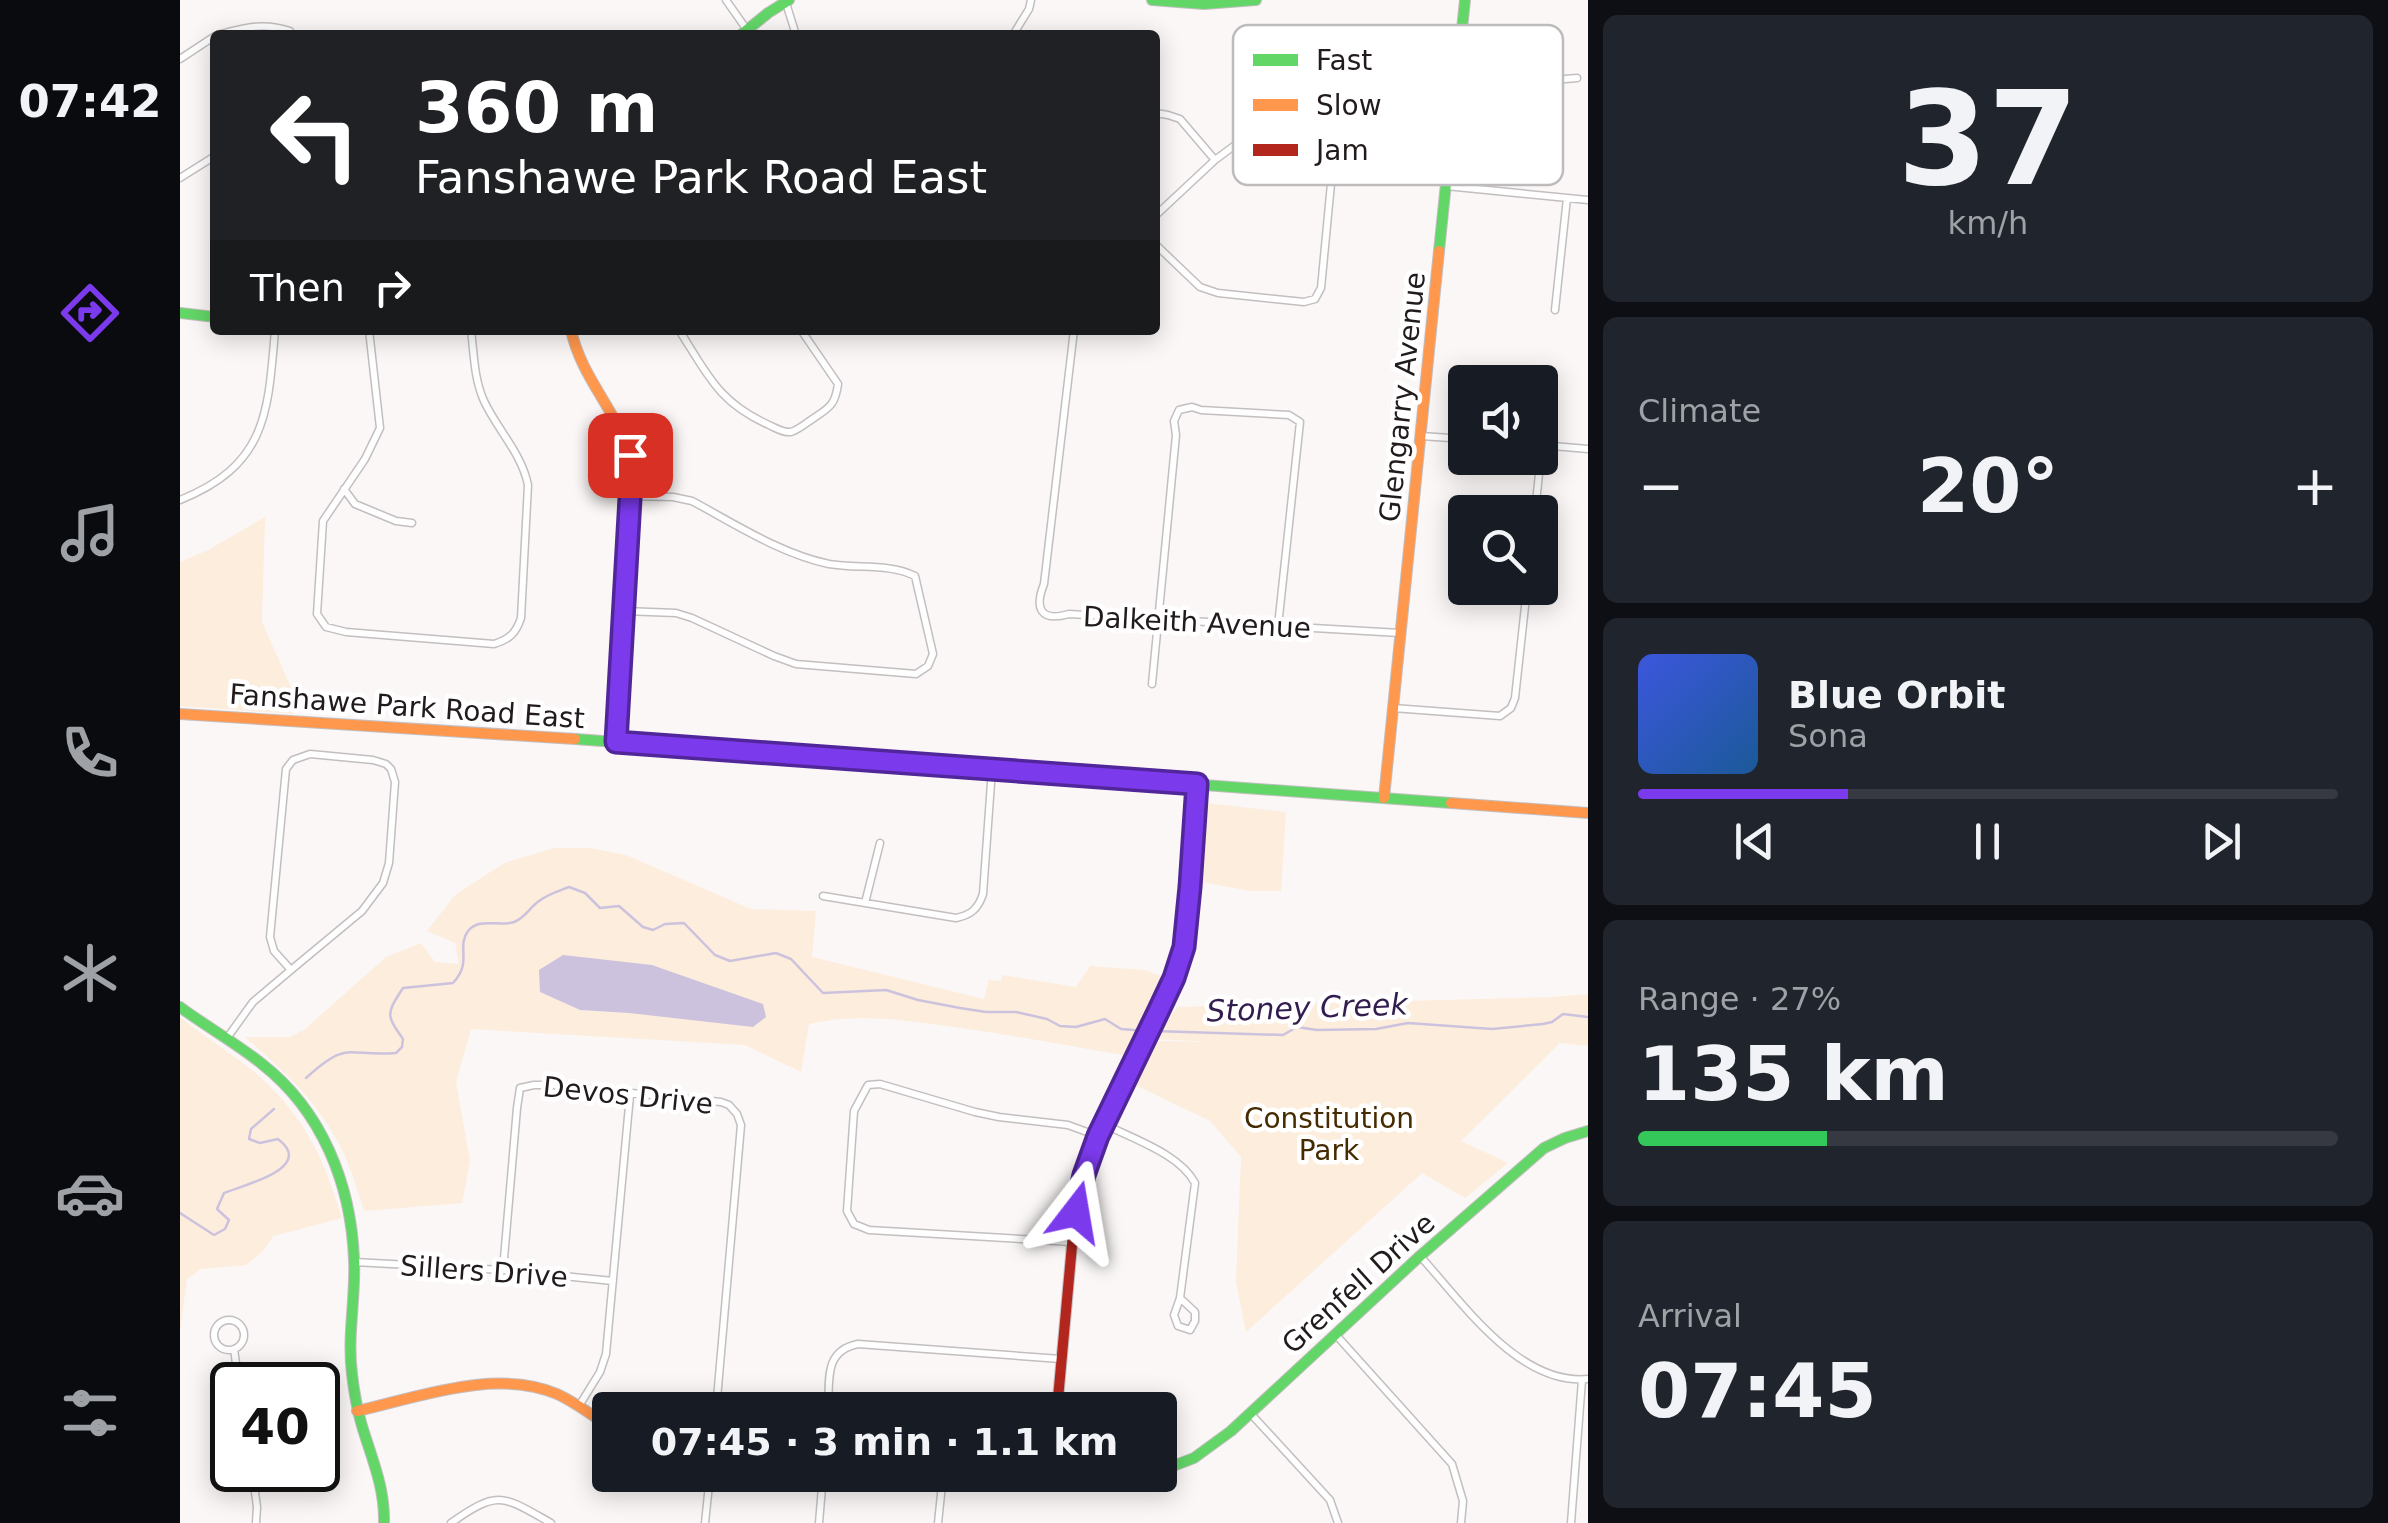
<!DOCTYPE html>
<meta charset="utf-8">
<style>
body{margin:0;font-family:"DejaVu Sans",sans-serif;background:#20242c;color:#f1f3f6;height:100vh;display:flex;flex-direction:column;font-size:38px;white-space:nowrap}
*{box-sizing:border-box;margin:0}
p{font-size:32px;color:#9ea1a6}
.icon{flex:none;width:55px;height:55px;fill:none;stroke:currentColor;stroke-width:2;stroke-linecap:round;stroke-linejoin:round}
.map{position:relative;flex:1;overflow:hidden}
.sheet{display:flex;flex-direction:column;gap:15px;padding:15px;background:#0d0f14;width:800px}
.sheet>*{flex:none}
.hud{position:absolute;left:30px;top:30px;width:950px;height:305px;border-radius:10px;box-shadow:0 5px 25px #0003;background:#202124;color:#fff;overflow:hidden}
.controls{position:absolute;left:1268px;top:365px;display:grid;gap:20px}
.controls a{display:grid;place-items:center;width:110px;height:110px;border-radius:10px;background:#171b24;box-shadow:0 5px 25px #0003;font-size:50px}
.speed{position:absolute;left:30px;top:1362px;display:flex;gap:20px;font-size:50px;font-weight:700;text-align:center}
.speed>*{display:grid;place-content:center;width:130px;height:130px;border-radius:50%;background:#171b24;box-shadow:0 5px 25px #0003;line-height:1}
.speed .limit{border:5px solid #111;border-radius:15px;background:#fff;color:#111}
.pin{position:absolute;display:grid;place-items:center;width:85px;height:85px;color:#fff;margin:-42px;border-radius:20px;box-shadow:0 5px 15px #0006}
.me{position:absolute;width:110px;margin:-55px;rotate:14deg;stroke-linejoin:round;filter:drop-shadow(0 0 8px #0008)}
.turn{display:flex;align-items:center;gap:35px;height:210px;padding:0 40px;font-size:45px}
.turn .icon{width:130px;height:130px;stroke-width:2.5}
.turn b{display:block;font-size:70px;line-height:85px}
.then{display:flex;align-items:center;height:95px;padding:0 40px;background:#0003;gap:20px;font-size:38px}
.big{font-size:75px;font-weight:600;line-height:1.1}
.sheet .widget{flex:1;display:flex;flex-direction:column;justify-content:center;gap:15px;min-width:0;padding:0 35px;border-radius:15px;background:#20242c}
.sheet .dial{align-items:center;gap:0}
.dial b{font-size:130px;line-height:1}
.song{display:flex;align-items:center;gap:30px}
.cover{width:120px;height:120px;border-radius:15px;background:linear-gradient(135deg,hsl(230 70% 55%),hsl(210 70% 35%))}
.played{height:10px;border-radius:5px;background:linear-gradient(90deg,#7c3aed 30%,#363941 30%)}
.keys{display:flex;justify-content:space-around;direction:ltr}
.heat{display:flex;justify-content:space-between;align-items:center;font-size:55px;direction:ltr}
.charge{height:15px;border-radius:8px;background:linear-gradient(90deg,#34c759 27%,#363941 0)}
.trip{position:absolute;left:412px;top:1392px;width:585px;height:100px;border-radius:10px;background:#171b24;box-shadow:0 5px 25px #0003;font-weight:600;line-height:100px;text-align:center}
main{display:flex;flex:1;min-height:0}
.tabs{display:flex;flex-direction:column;width:180px;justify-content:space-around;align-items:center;background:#090b0e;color:#9ea1a6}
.tabs .icon{width:70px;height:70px}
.tabs .current{color:#7c3aed}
.tabs b{font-size:45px;color:#f1f3f6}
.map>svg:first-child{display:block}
.green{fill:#fdeddd;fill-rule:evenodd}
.water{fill:#ccc2dd}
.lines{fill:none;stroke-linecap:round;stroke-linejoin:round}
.stream{stroke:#ccc2dd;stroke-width:2.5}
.street-casing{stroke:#c3bebf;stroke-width:9}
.fast-casing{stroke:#c3bebf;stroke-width:12}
.slow-casing{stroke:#c3bebf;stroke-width:12}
.jam-casing{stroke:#c3bebf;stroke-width:12}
.street{stroke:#fefefe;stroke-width:6}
.fast{stroke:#63d668;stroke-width:10}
.slow{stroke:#ff974d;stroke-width:10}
.jam{stroke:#b3261e;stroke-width:10}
.route-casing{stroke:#51269a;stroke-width:25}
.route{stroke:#7c3aed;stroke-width:18}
.labels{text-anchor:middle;stroke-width:9;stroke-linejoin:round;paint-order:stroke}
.street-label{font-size:28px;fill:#221b1c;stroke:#fff}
.park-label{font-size:28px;fill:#472b00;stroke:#fff}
.water-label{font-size:30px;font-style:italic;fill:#321d4f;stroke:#fff}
.key{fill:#fff;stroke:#bdbbbb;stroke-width:2.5}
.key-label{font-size:28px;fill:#221b1c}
</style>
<main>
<nav class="tabs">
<b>07:42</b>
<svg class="icon current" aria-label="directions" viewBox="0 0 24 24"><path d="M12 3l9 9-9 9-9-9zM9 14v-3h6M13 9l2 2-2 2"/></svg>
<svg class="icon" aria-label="music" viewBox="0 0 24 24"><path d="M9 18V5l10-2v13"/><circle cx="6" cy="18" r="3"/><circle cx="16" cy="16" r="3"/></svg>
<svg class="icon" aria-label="phone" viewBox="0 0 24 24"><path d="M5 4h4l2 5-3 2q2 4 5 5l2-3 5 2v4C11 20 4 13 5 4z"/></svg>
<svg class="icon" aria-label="climate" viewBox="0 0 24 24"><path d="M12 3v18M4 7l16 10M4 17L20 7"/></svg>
<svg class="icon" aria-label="car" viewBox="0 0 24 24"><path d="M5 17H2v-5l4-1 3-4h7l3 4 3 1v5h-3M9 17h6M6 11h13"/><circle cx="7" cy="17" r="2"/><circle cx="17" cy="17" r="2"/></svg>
<svg class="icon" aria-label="filters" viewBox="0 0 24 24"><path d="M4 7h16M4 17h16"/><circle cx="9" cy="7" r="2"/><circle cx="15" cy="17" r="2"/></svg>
</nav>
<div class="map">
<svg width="1408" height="1523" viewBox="0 0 1408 1523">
<rect width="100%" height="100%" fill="#fbf7f7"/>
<path class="green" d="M85,517L82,622L117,701L114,714L0,706V562L28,550Z
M1025,800L1026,803L1106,812L1101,891H1070L1016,881L1020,805Z
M374,848H410L446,855L571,909L636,911L632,957L804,999L809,980L821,981L822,975L896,987L910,966L965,970L985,978L949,1056C890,1046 833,1035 774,1027C722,1020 681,1013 629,1024L621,1072L565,1045L291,1029L276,1082L290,1161L282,1203L184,1211C176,1186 169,1160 155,1137C133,1096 99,1067 65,1037H110L125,1029L206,957L241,943L255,962L279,964L275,943L247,931L275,895L315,869L327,862ZM472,965L553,994L449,1013L400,1010L360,992Z
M1408,994V1046L1380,1043L1281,1141L1328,1163L1285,1198L1242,1173L1066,1332L1056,1282L1061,1157L1030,1121L955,1085L975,1041L1031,1042L976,1039L997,1007L1371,997Z
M0,1017C26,1039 56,1055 81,1078C127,1120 144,1160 162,1218L94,1236L82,1252L66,1265L21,1269L7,1279L0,1331Z"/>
<path class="water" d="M383,955L472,965L583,1004L586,1017L573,1027L449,1013L400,1010L360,992L359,970Z"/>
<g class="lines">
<path class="stream" d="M974,1031L1103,1035L1117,1027L1137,1030L1196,1029L1228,1023L1312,1029L1363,1024L1372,1022L1383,1014L1408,1017
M126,1078C169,1039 166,1057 216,1053L222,1047L223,1039C205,1014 207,1013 223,988L273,983C293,962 276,947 288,931C299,917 319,927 334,922C345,918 350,907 359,901C368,894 379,891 389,887L405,893L420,908L439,906L463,927L473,930L485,924L504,923L535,955L550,961L596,953L611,959L643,993L706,990L738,1000L780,1008L806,1012H836L867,1019L880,1026L896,1027L925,1019L941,1029L966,1031
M0,1213L34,1235L45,1229L49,1220L37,1209L44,1193C64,1185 136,1168 98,1139L80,1143L69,1139L71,1129L94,1109"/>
<defs>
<path id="street" d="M546,0L567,30
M606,3L616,35
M37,35C64,28 83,22 110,31L111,35
M833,35L849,9L851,0
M0,59L35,36
M975,113L988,115L1000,119L1035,160
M0,178L35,156
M1266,186L1408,200
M975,216L1035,160L1094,116L1123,108L1276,88L1397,78
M975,244L1020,287L1038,293L1124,302L1135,299L1141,288L1155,142L1150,104
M1375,310L1387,198
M189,330L200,428L185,459L143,521L137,614L146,627L166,632L314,644C330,639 336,633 341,618L348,485C342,454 317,429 304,401C294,379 294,354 291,330
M499,330C528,375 538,402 589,425C596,428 603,433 611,432C618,430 625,424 631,420C648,408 655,407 658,384L621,330
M894,330L864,584C854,609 861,622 889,614L1220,633
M1241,436L1285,439
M1361,445L1408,449
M164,489L175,504L216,521L232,523
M0,500C87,465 88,413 95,330
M1355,512L1362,445
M444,611L496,613L512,618L594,656L616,664L736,674L748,666L753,654L735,576C709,563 677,569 649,564C601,554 555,524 512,501L493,497L450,496
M972,684L996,435L994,421L999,410L1012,407L1021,410L1109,415L1120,422L1098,626
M1213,708L1320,716L1331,708L1335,698L1347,588
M643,896L776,918C791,915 798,909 803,894L812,769
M685,903L700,843
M47,1038L73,1002L111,970L94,951L90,937L106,769L113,760L130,754L193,760L206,764L211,769L215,782L209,863L203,883L182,911L111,970
M924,1124C953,1139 1000,1154 1015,1183L1000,1298L994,1315L998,1326L1010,1330L1015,1321V1312L1000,1298
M892,1242L689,1230L674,1224L667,1211L674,1111L688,1085L700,1084L795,1112L819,1117L888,1125L918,1136
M1240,1256C1282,1302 1339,1386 1408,1379
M174,1262L323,1270L433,1281
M323,1270L337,1108L340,1088L354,1085H372L541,1102L549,1105L557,1114L561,1125L536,1410
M34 1335a15 15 0 1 1 30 0a15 15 0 1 1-30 0Z
M1156,1335L1272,1464L1283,1501L1281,1523
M54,1349L59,1385
M399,1406L420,1372L426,1354L450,1095
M648,1410C650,1381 643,1351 678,1344L881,1359
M1071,1414L1150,1500L1158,1523
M72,1470L77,1507L76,1523
M271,1523C319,1489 323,1496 371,1523
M525,1523L530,1475
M639,1523L643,1475
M758,1523L763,1475
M1391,1523L1402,1380"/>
<path id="fast" d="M972,0L1024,4L1076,0
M561,35L588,13L609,0
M1259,251L1285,0
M0,313L35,317
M395,739L1271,803
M0,1007C27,1027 56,1043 82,1064C142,1111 171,1184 174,1259C176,1297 167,1335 172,1374C174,1392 177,1409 182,1426C192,1459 205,1488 204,1523
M980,1471L1014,1458L1051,1431L1240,1256L1364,1148L1385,1138L1408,1131
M874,1475L942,1477L957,1475"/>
<path id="slow" d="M391,330C401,376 433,406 447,448C451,459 450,470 451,481L436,742
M0,714L395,739
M1204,798L1259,251
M1271,803L1408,813
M928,1115L994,978L1004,947L1017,784
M177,1411C239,1397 315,1368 377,1394C395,1402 413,1416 430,1427"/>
<path id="jam" d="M877,1410L895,1212L904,1175L928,1115"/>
</defs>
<use href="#street" class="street-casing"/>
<use href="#fast" class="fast-casing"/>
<use href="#slow" class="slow-casing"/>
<use href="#jam" class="jam-casing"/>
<use href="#street" class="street"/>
<use href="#fast" class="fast"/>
<use href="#slow" class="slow"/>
<use href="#jam" class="jam"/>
</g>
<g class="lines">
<defs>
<path id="route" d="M450,455L451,481L436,742L1017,784L1010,887L1004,947L994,978L978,1012L918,1136L904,1175L896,1212"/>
</defs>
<use href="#route" class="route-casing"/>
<use href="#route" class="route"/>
</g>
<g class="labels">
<g class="street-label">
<text transform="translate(1222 397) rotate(-84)" y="10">Glengarry Avenue</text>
<text transform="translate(1017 622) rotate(3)" y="10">Dalkeith Avenue</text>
<text transform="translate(227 706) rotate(4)" y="10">Fanshawe Park Road East</text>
<text transform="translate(448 1095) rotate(6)" y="10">Devos Drive</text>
<text transform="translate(304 1271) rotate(4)" y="10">Sillers Drive</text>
<text transform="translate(1178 1283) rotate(-42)" y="10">Grenfell Drive</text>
</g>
<g class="park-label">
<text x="1149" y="1128">Constitution<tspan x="1149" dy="32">Park</tspan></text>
</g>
<g class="water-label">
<text transform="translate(1127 1008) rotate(-2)" y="10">Stoney Creek</text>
</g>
</g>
<rect x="1053" y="25" width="330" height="160" rx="15" class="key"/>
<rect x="1073" y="54" width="45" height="12" fill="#63d668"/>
<rect x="1073" y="99" width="45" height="12" fill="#ff974d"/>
<rect x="1073" y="144" width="45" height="12" fill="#b3261e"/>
<g class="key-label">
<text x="1136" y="70">Fast</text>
<text x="1136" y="115">Slow</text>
<text x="1136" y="160">Jam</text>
</g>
</svg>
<div class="controls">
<a><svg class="icon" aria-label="sound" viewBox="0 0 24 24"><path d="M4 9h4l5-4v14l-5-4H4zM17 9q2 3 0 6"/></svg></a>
<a><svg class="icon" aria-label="search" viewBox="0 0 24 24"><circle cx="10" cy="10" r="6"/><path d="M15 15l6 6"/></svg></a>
</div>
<div class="speed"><div class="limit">40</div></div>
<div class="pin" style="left:450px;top:455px;background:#d93025"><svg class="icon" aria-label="arrive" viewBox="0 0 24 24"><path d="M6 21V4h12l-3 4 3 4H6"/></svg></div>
<svg class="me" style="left:896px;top:1212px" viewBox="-20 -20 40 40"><path d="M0-17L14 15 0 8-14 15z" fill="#7c3aed" stroke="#fff" stroke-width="4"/></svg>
<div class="trip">07:45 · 3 min · 1.1 km</div>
<div class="hud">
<div class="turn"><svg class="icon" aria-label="left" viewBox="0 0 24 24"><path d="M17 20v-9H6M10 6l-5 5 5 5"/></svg><div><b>360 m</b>Fanshawe Park Road East</div></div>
<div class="then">Then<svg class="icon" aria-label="right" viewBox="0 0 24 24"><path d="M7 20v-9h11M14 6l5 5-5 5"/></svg></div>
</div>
</div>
<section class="sheet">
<div class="widget dial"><b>37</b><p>km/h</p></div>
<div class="widget"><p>Climate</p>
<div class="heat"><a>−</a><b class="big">20°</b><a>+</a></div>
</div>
<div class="widget">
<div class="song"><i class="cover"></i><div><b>Blue Orbit</b><p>Sona</p></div></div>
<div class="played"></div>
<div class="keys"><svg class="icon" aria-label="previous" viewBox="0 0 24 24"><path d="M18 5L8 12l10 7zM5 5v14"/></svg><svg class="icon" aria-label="pause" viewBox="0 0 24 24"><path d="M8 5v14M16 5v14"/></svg><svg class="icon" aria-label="next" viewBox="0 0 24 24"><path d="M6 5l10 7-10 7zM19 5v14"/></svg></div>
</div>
<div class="widget"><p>Range · 27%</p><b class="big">135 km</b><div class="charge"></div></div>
<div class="widget"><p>Arrival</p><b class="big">07:45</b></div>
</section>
</main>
